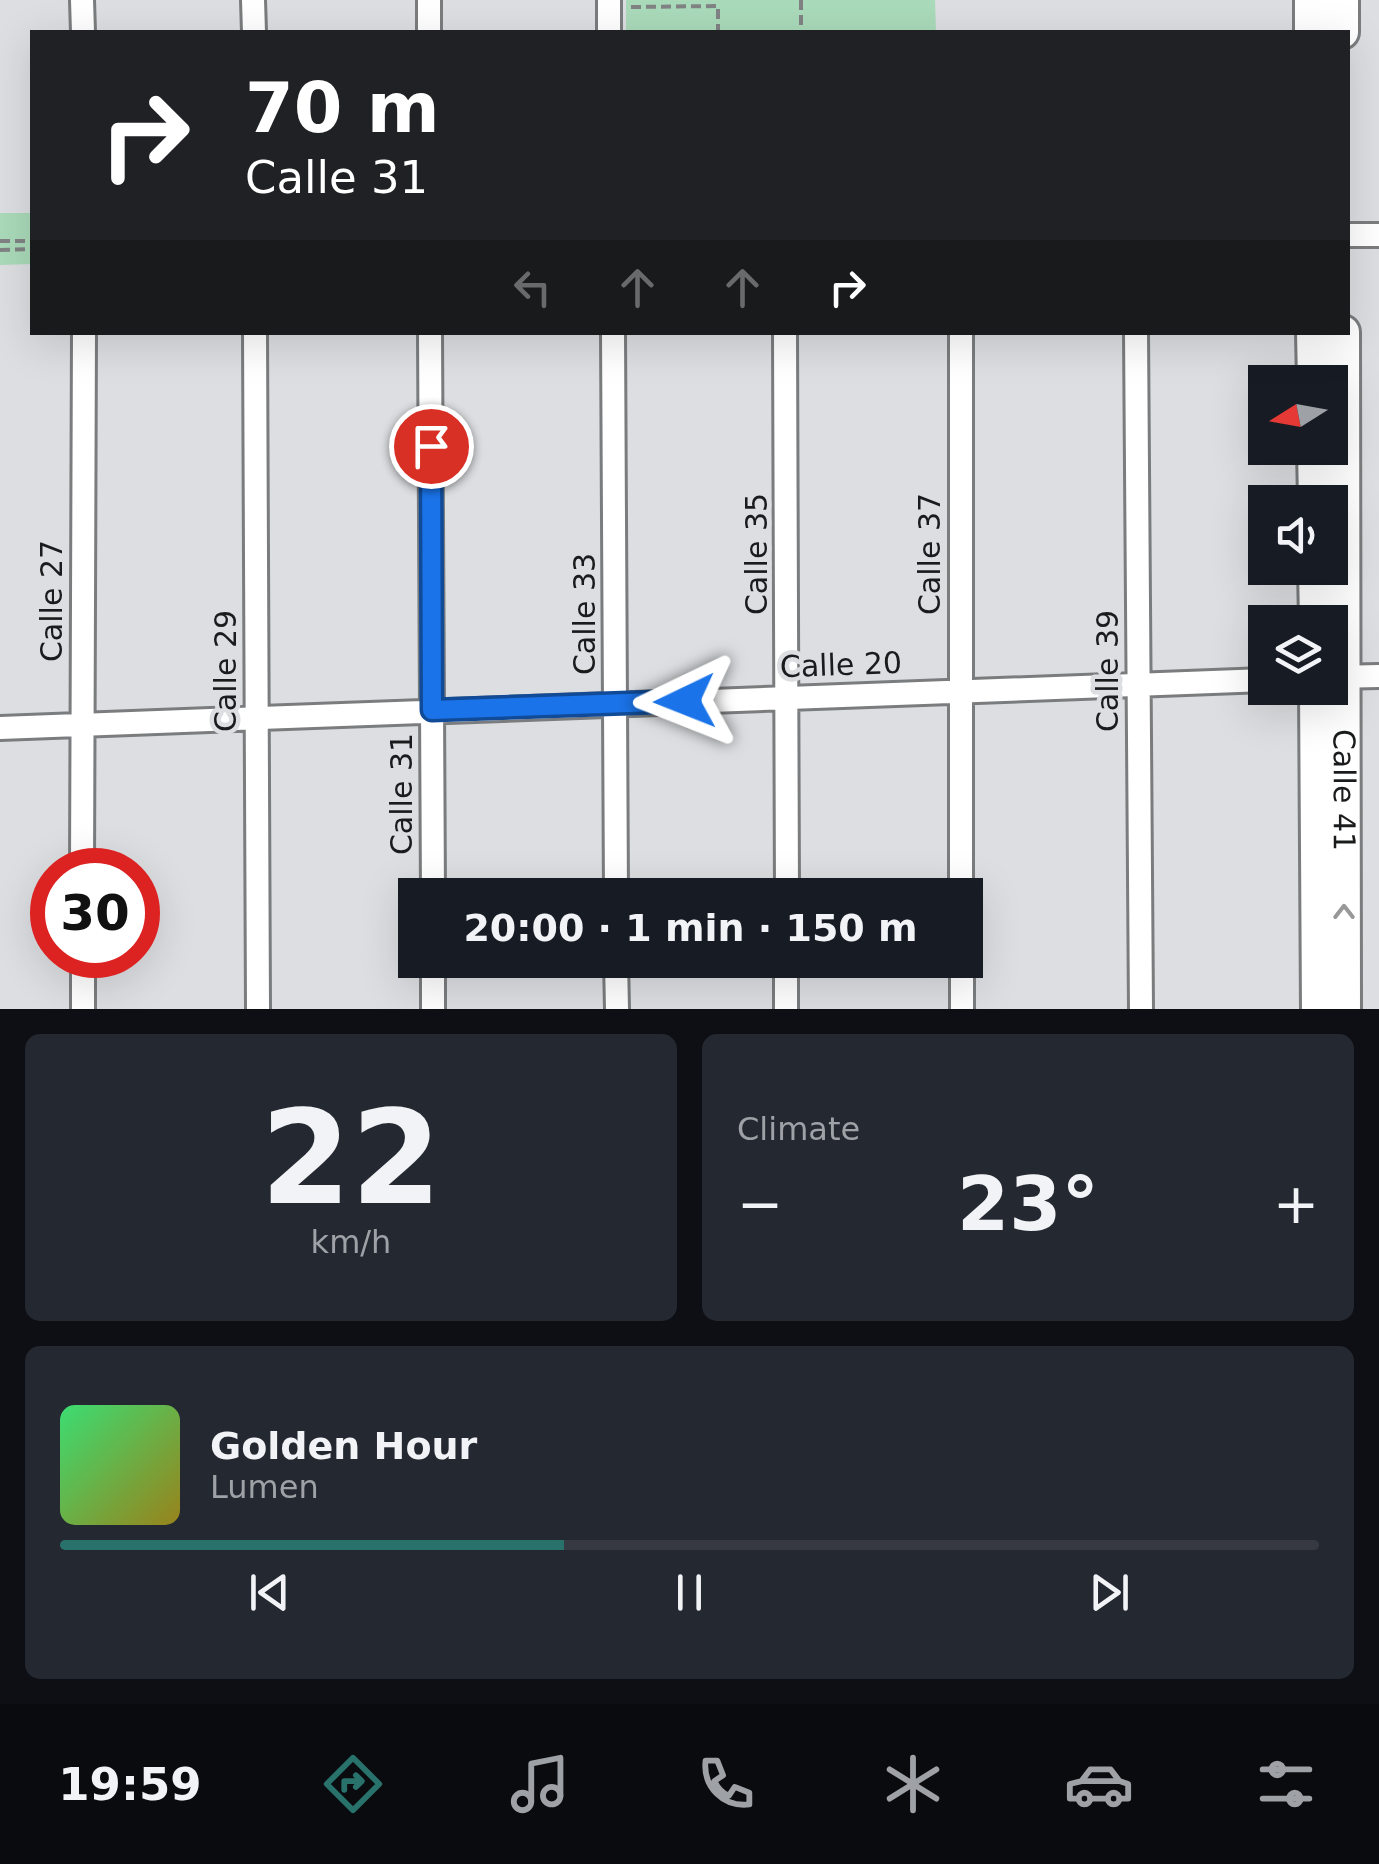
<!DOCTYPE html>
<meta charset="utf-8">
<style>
body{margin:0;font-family:"DejaVu Sans",sans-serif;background:#242831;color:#f1f3f6;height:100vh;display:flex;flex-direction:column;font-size:38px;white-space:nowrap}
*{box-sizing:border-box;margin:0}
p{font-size:32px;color:#9ea1a6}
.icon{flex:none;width:55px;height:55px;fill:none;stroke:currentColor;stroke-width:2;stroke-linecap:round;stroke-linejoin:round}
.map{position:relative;height:1009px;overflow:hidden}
.drawer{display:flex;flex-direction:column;gap:25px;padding:25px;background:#0d0f14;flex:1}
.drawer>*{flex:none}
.banner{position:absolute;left:30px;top:30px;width:1320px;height:305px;border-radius:0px;box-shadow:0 10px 40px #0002;background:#202124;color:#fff;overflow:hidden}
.needle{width:65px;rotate:259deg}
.buttons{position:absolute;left:1248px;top:365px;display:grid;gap:20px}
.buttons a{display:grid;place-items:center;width:100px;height:100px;border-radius:0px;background:#171b24;box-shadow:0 10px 40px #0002;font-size:50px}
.speed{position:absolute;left:30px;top:848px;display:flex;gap:20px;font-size:50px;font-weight:700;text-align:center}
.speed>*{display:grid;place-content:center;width:130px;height:130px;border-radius:50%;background:#171b24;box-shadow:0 10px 40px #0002;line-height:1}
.speed .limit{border:15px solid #d22;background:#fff;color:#111}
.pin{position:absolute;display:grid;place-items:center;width:85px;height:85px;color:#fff;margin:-42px;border:5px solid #fff;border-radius:50%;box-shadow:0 2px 10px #0007}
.me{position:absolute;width:110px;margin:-55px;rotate:268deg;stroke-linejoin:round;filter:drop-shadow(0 0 8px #0008)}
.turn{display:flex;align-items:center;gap:35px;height:210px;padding:0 50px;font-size:45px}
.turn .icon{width:130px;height:130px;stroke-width:2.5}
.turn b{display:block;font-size:70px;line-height:85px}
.lanes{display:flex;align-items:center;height:95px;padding:0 50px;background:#0003;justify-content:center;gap:50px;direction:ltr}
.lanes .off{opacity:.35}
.big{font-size:75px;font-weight:700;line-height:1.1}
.drawer .card{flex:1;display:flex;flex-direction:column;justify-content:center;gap:15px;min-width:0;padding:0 35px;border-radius:15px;background:#242831}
.drawer .dial{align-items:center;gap:0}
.dial b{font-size:130px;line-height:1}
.song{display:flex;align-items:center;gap:30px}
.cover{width:120px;height:120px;border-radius:15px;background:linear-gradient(135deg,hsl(140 70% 55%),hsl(50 70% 35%))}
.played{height:10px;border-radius:5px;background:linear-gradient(90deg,#29726c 40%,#363941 40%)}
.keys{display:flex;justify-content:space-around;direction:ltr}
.heat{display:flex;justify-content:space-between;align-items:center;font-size:55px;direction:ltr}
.drawer .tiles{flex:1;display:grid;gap:25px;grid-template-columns:1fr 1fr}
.card:last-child{grid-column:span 2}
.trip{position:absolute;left:398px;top:878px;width:585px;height:100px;border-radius:0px;background:#171b24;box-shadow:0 10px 40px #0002;font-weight:700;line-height:100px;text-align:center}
.menu{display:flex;height:160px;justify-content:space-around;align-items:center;background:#090b0e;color:#9ea1a6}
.menu .icon{width:70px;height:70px}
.menu .selected{color:#29726c}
.menu b{font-size:45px;color:#f1f3f6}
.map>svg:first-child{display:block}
.green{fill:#a9dab9}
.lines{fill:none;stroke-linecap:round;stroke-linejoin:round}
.street-casing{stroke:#7a7c7e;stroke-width:28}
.secondary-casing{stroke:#7a7c7e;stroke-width:38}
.path{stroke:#808284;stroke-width:4;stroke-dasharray:10 5;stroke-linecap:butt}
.street{stroke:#fff;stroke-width:22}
.secondary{stroke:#fff;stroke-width:32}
.oneway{stroke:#989899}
.route-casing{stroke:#114b97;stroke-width:25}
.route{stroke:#1a73e8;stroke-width:18}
.labels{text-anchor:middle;stroke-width:9;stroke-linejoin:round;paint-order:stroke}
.street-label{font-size:30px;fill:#1a1b1c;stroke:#dcdee1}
</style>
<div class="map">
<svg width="1379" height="1009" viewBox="0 0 1379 1009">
<rect width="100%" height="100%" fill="#dcdee1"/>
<path class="green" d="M626,0H935L936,32H626Z
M0,213H32V264L0,265Z"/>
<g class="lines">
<defs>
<path id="street" d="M82,0L83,32
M253,0L254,32
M429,0V32
M609,0V32
M1348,235H1379
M255,332L258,1009
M430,332L433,895
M613,332L616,895
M785,332L787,895
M961,332V895
M1136,332L1141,1009
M1333,677L1379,676
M0,728L1265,680
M82,870L84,332
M83,955V1009
M433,960V1009
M616,960L617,1009
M962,960V1009
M786,1009V960"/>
<g id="secondary">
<path d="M1311,0V32"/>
<path d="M1342,0V32"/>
<path d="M1313,332L1314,382"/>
<path id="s1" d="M1343,332L1344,1009"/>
<path d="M1314,448L1315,502"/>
<path d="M1315,568L1316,622"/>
<path d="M1316,688L1318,1009"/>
</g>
</defs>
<use href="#street" class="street-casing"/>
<use href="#secondary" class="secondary-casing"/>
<path class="path" d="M801,0V32
M631,7L718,6V32
M0,241H32
M0,250L32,249"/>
<use href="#street" class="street"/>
<use href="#secondary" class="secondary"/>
</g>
<defs><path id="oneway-chevron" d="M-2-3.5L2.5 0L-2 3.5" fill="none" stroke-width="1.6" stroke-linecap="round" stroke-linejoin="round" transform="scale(2.5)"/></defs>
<use class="oneway" href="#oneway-chevron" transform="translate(1344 912) rotate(-90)"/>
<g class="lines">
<defs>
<path id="route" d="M431,446L432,710L685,701"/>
</defs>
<use href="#route" class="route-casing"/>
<use href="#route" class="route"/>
</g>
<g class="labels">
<g class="street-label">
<text transform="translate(757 554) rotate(-90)" y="10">Calle 35</text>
<text transform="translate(930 554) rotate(-90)" y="10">Calle 37</text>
<text transform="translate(52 601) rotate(-90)" y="10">Calle 27</text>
<text transform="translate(585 614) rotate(-90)" y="10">Calle 33</text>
<text transform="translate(841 665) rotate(-2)" y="10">Calle 20</text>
<text transform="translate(226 671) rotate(-90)" y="10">Calle 29</text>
<text transform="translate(1108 671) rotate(-90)" y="10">Calle 39</text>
<text dy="10" stroke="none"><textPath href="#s1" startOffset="458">Calle 41</textPath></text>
<text transform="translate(402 794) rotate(-90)" y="10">Calle 31</text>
</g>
</g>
</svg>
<div class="buttons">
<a><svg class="needle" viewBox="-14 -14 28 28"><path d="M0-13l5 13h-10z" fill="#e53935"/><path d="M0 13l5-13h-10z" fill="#9ea1a6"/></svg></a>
<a><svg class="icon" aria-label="sound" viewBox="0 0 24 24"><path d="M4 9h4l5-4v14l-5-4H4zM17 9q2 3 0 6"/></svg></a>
<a><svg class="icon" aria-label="layers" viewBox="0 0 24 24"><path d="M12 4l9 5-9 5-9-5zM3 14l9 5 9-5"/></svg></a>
</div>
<div class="speed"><div class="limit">30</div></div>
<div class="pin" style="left:431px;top:446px;background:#d93025"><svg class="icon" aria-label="arrive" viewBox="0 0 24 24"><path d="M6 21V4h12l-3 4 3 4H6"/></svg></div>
<svg class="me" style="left:685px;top:701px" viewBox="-20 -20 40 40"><path d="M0-17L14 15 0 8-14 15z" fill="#1a73e8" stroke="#fff" stroke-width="4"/></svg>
<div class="trip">20:00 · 1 min · 150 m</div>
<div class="banner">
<div class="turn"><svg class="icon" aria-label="right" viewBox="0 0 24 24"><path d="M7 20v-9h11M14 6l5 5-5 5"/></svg><div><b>70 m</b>Calle 31</div></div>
<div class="lanes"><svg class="icon off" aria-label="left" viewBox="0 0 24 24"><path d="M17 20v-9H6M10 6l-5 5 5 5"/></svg><svg class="icon off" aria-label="ahead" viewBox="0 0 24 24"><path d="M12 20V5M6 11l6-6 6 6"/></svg><svg class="icon off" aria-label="ahead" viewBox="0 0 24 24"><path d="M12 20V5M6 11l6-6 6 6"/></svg><svg class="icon" aria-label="right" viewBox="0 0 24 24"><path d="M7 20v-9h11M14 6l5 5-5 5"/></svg></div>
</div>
</div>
<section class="drawer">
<div class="tiles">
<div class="card dial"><b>22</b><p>km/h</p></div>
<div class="card"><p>Climate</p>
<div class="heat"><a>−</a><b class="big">23°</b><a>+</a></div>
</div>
<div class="card">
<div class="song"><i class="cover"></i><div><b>Golden Hour</b><p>Lumen</p></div></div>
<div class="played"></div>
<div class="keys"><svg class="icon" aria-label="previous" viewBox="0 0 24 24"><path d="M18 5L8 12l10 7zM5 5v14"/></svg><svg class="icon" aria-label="pause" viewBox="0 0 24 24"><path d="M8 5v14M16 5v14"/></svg><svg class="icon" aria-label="next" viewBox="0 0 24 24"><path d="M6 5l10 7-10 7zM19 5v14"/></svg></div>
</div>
</div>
</section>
<nav class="menu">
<b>19:59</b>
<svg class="icon selected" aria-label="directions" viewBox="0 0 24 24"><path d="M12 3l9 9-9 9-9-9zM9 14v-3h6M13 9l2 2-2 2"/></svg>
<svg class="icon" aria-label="music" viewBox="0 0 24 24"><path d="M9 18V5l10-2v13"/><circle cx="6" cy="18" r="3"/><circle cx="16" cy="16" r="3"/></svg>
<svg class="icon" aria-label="phone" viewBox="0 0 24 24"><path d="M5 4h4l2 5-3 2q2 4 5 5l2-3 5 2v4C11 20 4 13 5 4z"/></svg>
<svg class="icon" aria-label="climate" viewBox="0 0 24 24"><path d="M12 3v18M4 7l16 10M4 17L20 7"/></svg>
<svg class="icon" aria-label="car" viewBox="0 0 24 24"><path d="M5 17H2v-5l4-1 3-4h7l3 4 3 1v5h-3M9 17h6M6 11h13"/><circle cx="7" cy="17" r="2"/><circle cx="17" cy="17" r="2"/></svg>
<svg class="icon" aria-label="filters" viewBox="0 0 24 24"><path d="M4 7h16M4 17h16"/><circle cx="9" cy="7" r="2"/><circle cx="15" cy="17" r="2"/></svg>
</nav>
